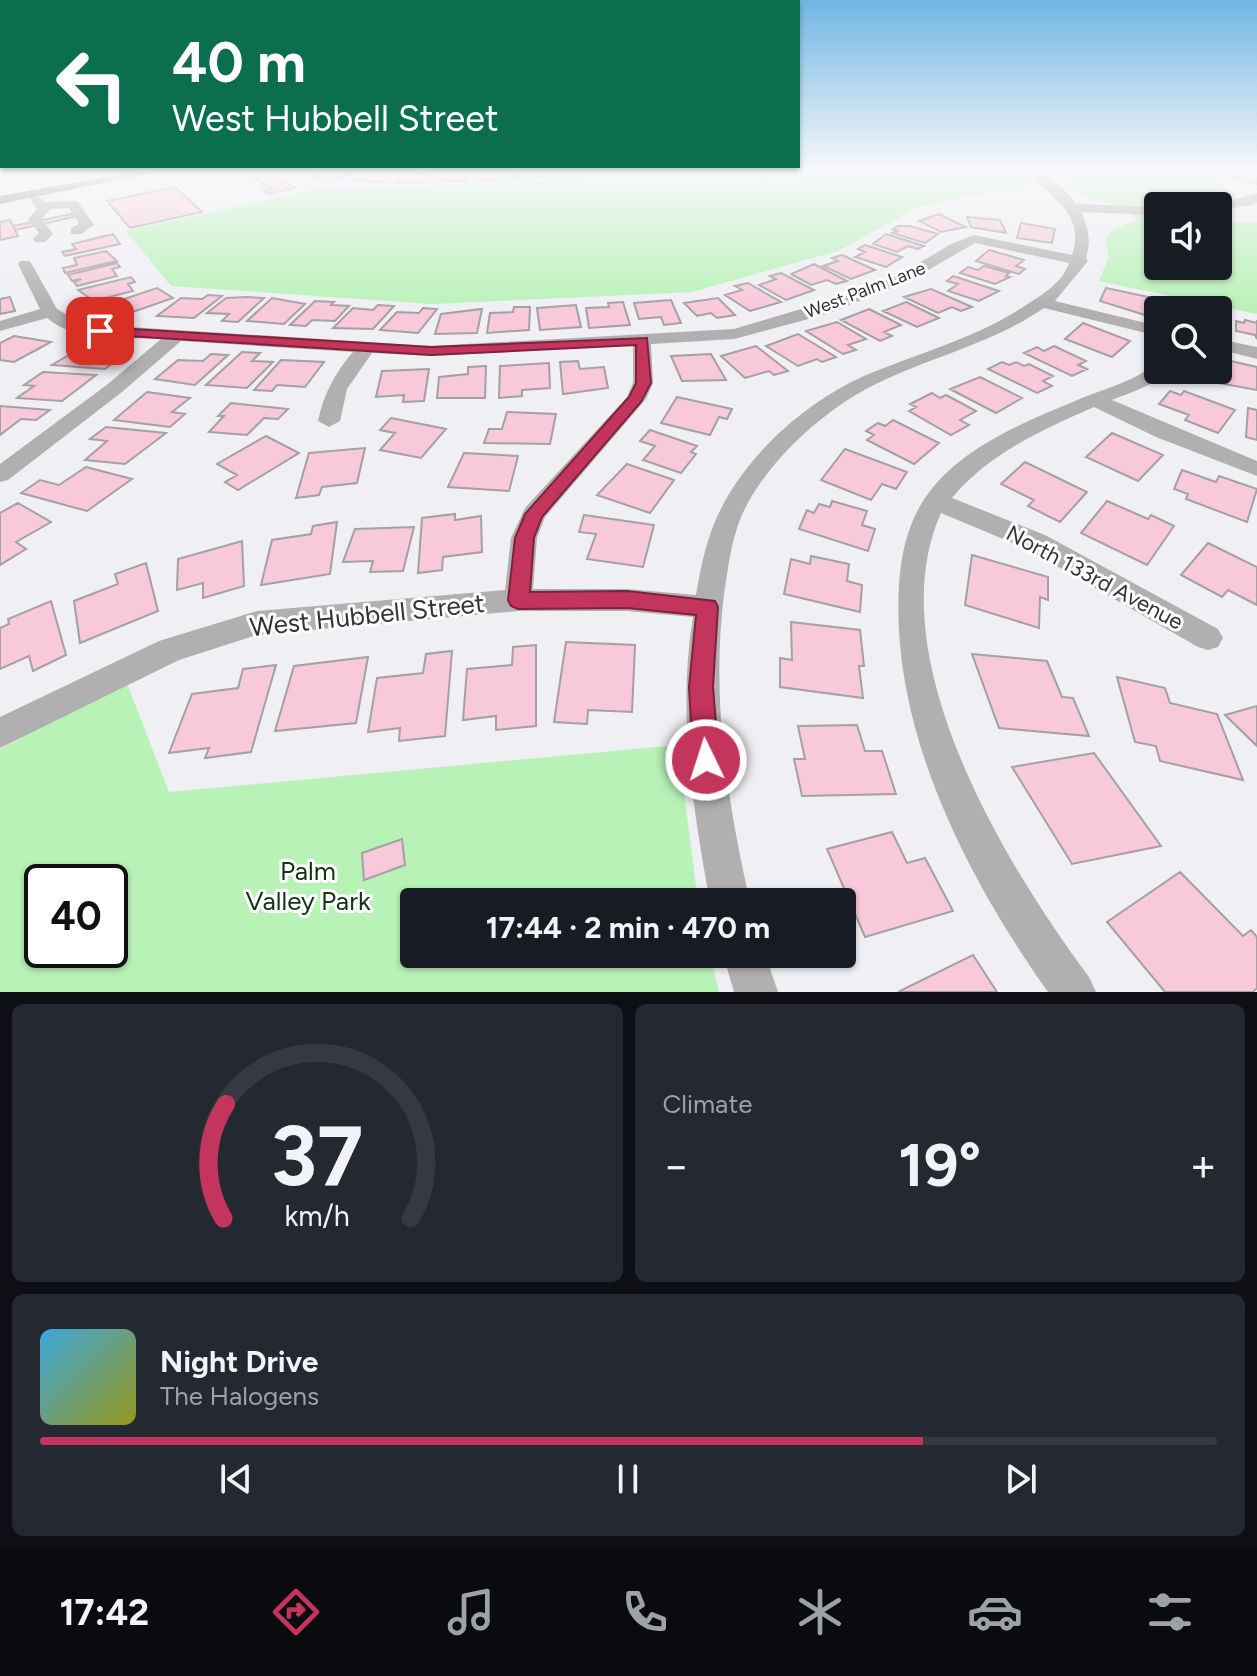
<!DOCTYPE html>
<meta charset="utf-8">
<style>
body{margin:0;font-family:Figtree,sans-serif;background:#242831;color:#f1f3f6;height:100vh;display:flex;flex-direction:column;font-size:30px;white-space:nowrap}
*{box-sizing:border-box;margin:0}
p{font-size:26px;color:#9ea1a6}
.icon{flex:none;width:44px;height:44px;fill:none;stroke:currentColor;stroke-width:2;stroke-linecap:round;stroke-linejoin:round}
.map{position:relative;height:992px;overflow:hidden}
.details{display:flex;flex-direction:column;gap:12px;padding:12px;background:#0d0f14;flex:1}
.details>*{flex:none}
.banner{position:absolute;left:0px;top:0px;width:800px;height:168px;box-shadow:0 2px 6px #0004;background:#0b6e4f;color:#fff;overflow:hidden}
.fabs{position:absolute;left:1144px;top:192px;display:grid;gap:16px}
.fabs a{display:grid;place-items:center;width:88px;height:88px;border-radius:8px;background:#171b24;box-shadow:0 2px 6px #0004;font-size:40px}
.speed{position:absolute;left:24px;top:864px;display:flex;gap:16px;font-size:40px;font-weight:700;text-align:center}
.speed>*{display:grid;place-content:center;width:104px;height:104px;border-radius:50%;background:#171b24;box-shadow:0 2px 6px #0004;line-height:1}
.speed .limit{border:4px solid #111;border-radius:12px;background:#fff;color:#111}
.pin{position:absolute;display:grid;place-items:center;width:68px;height:68px;color:#fff;margin:-34px;border-radius:16px;box-shadow:0 4px 12px #0006}
.me{position:absolute;width:88px;margin:-44px;rotate:356deg;stroke-linejoin:round;filter:drop-shadow(0 0 6px #0008)}
.turn{display:flex;align-items:center;gap:28px;height:168px;padding:0 40px;font-size:36px}
.turn .icon{width:104px;height:104px;stroke-width:2.5}
.turn b{display:block;font-size:56px;line-height:68px}
.big{font-size:60px;font-weight:700;line-height:1.1}
.details .widget{flex:1;display:flex;flex-direction:column;justify-content:center;gap:12px;min-width:0;padding:0 28px;border-radius:12px;background:#242831}
.details .dial{align-items:center;gap:0}
.dial svg{height:208px;overflow:visible;fill:none;stroke:#363941;stroke-width:7;stroke-linecap:round;text-anchor:middle}
.dial text{fill:#f1f3f6;stroke:none}
.song{display:flex;align-items:center;gap:24px}
.cover{width:96px;height:96px;border-radius:12px;background:linear-gradient(135deg,hsl(200 70% 55%),hsl(60 70% 35%))}
.played{height:8px;border-radius:4px;background:linear-gradient(90deg,#c3355c 75%,#363941 75%)}
.keys{display:flex;justify-content:space-around;direction:ltr}
.heat{display:flex;justify-content:space-between;align-items:center;font-size:44px;direction:ltr}
.details .tiles{flex:1;display:grid;gap:12px;grid-template-columns:1fr 1fr}
.widget:last-child{grid-column:span 2}
.trip{position:absolute;left:400px;top:888px;width:456px;height:80px;border-radius:8px;background:#171b24;box-shadow:0 2px 6px #0004;font-weight:700;line-height:80px;text-align:center}
.menu{display:flex;height:128px;justify-content:space-around;align-items:center;background:#090b0e;color:#9ea1a6}
.menu .icon{width:56px;height:56px}
.menu .selected{color:#c3355c}
.menu b{font-size:36px;color:#f1f3f6}
.map>svg:first-child{display:block}
.green{fill:#b8f2b7;fill-rule:evenodd}
.building{fill:#f8c8db;stroke:#a5a0a2;stroke-width:2}
.lines{fill:none;stroke-linecap:round;stroke-linejoin:round}
.minor{fill:#b1afaf;fill-rule:evenodd}
.major{fill:#7d7979;fill-rule:evenodd}
.route{fill:#c3355c;stroke:#7f223c;stroke-width:2}
.labels{text-anchor:middle;stroke-width:6;stroke-linejoin:round;paint-order:stroke}
.far-street-label{font-size:18px;fill:#343436;stroke:#fdfdff}
.street-label{font-size:22px;fill:#343436;stroke:#fdfdff}
.near-street-label{font-size:26px;fill:#343436;stroke:#fdfdff}
.near-park-label{font-size:26px;fill:#0e3611;stroke:#fdfdff}
</style>
<div class="map">
<svg width="1257" height="992" viewBox="0 0 1257 992">
<rect width="100%" height="100%" fill="#efeff4"/>
<path class="green" d="M619,172H1021L1038,182L919,207L838,251L692,292L433,304L171,286L126,231L317,189L524,183Z
M1051,172H1208L1234,194L1232,198L1152,209L1158,215V266H1218V221L1257,223V314L1099,281L1109,256L1105,238L1112,231L1137,219L1124,206L1091,200Z
M126,681L169,792L678,745L698,902H414V954H710L719,992H0V749ZM42,882H110V950H42Z"/>
<path class="building" d="M247,172H271L295,188L268,194L264,191L272,190Z
M323,172H356L328,181L309,176Z
M365,172H395L382,182L353,180Z
M400,172H416L415,174H431L428,182L396,183Z
M437,172H467L464,181H454L434,180Z
M475,172H504L505,179L476,181Z
M513,172H545L549,176L521,179L513,178L511,176H517Z
M1254,174L1257,175V184L1232,178Z
M175,187L202,212L130,228L107,201Z
M71,214L74,217L15,230L13,226Z
M939,214L966,227L941,232L919,221Z
M967,217L1000,220L1006,233L971,227Z
M10,220L18,236L0,240V222Z
M1021,223L1055,229L1052,243L1017,238Z
M898,226H910L938,234L925,243L892,233L898,231L893,229Z
M113,234L120,244L65,256L62,252L76,249L72,244Z
M886,234L924,246L918,249L908,246L897,252L873,244Z
M865,245L902,257L886,267L855,257L865,252L858,249Z
M989,250L1024,260L1016,266L1025,269L1019,274L976,261Z
M106,251L117,261L65,273L63,268L77,265L74,258Z
M842,255L875,270L851,279L823,266L838,261L832,258Z
M117,263L120,267L112,269L117,276L77,286L74,282L81,279L72,281L68,275Z
M814,264L847,281L836,284L827,280L811,285L791,274Z
M984,266L1009,273L1006,276L1010,277L995,284L960,273L968,267L978,270Z
M781,273L814,290L786,300L759,285L776,279L770,276Z
M953,276L999,291L979,301L948,291L958,284L947,281Z
M131,277L135,282L128,284L133,291L85,303L82,299L88,297L78,290Z
M748,283L781,302L750,311L725,295L742,290L735,286Z
M157,288L173,298L130,313L122,307L98,315L91,310Z
M1106,288L1153,298L1148,316L1100,301Z
M931,289L972,307L961,311L952,307L938,313L904,297Z
M208,295L222,296L194,318L157,316L181,298L202,299Z
M10,297L15,311L0,314V299Z
M246,297L264,298L238,322L222,321L229,314L207,313L226,298Z
M272,298L305,304L284,324L247,321Z
M718,298L735,315L717,318L711,313L697,316L684,303Z
M671,300L681,323L664,325L661,317L639,319L634,303Z
M1162,300L1199,308V310H1160Z
M315,301L334,302L331,305L349,306L335,321L312,320L306,326L290,325Z
M623,302L630,325L589,328L586,308L609,307L608,303Z
M906,302L939,318L917,327L883,311Z
M378,305L394,306L373,329L333,328L353,308L373,310Z
M576,305L581,327L540,330L537,308Z
M514,307H530L529,330L487,333L490,313L513,312Z
M423,308L437,309L418,333L380,330L397,312L419,313Z
M482,309L477,333L435,334L441,314Z
M869,309L901,325L884,332L892,336L880,341L841,320Z
M1245,320L1257,323V320V339L1255,335L1236,331V321L1244,323Z
M837,322L866,339L848,345L856,350L843,354L806,331Z
M1083,323L1130,341L1112,357L1065,339Z
M798,334L836,357L822,362L817,359L798,366L766,346Z
M14,336L51,342L14,362L0,360V343Z
M91,342L123,345L105,358H119L105,369L52,365Z
M756,346L788,371L774,375L769,371L745,378L721,356Z
M1054,346L1086,361L1078,365L1087,369L1072,376L1024,353L1037,347L1044,351Z
M242,352L260,353L252,361L273,362L247,388L206,385Z
M211,354L228,355L195,385L155,379L178,360L203,361Z
M711,354L726,380L682,381L671,356Z
M1218,358L1257,367V390L1202,380L1203,370H1218Z
M281,360L324,362L305,387L277,385L272,391L254,390Z
M578,361L580,369L604,367L608,388L563,394L560,362Z
M1002,362L1009,365L1016,362L1024,366L1029,364L1053,376L1043,381L1052,386L1037,393L988,369Z
M549,363L550,388L522,390V396L499,398L500,366Z
M486,366L485,398H437L439,377L468,374V367Z
M429,369L424,401L403,402L404,395L376,397L382,371Z
M43,372L96,375L62,401L17,398L34,386L24,385Z
M980,377L1022,398L996,413L950,389Z
M1170,391L1181,395L1184,391L1235,410L1218,433L1185,420L1189,415L1159,404Z
M147,392L190,398L172,412L185,414L170,427L114,420Z
M932,393L940,398L946,395L976,411L960,420L969,425L951,435L909,411L916,407L910,404Z
M677,397L732,409L727,419L719,417L710,435L661,423Z
M231,403L288,409L278,419L264,418L247,435L209,432L224,416H218Z
M0,406L50,410L36,420L21,419L0,435Z
M1248,408L1257,410V440L1246,437Z
M507,412L556,414L550,444L484,443L489,429H502Z
M391,418L446,429L421,458L380,450L395,433L380,430Z
M893,420L939,443L914,464L867,440L874,435L866,431L878,423L885,426Z
M106,427L166,433L125,464L85,460L107,441L90,439Z
M650,430L697,446L691,452L696,454L681,473L643,460L655,446L640,441Z
M1112,433L1163,455L1138,481L1086,457Z
M266,436L299,453L238,490L225,482L237,475L217,464Z
M365,448L357,483L322,487L319,495L296,498L309,453Z
M845,449L907,472L896,489L882,484L871,500L821,480Z
M464,453L518,456L509,491L448,487Z
M1025,462L1087,492L1060,522L1028,506L1034,500L1001,484Z
M627,464L674,480L650,513L597,495Z
M86,467L132,479L87,511L21,493L40,480L59,485Z
M1182,470L1216,482L1219,476L1257,489L1247,522L1186,499L1188,494L1174,489Z
M832,501L867,511L862,525L875,529L868,551L799,529L807,510L814,513L819,504L830,507Z
M1107,501L1148,519L1151,515L1174,526L1147,565L1081,533Z
M18,503L51,522L16,542L26,549L0,565V513Z
M455,514V520L481,516L482,552L443,557L442,570L418,573L422,518Z
M584,515L654,525L643,567L587,559L596,534L579,532Z
M337,522L330,574L261,585L272,540L311,534L313,526Z
M414,527L403,571L370,572L373,561L343,562L355,529Z
M242,541L244,586L203,598V583L177,590L178,559Z
M1208,543L1257,567V605L1228,590L1222,597L1181,575Z
M972,555L1048,577V600L1040,597L1039,628L965,605Z
M811,556L849,564L847,581L862,585L860,612L784,594L791,559L810,564Z
M146,563L158,611L80,643L74,601L118,584L115,574Z
M51,601L66,655L33,671L29,656L0,669V628L9,624L8,619Z
M791,622L860,630L864,666H859L863,698L780,687V658L792,660Z
M566,642L635,645L632,712L588,710L587,724L554,722Z
M536,645V726L496,730V716L463,720L467,669L512,665L513,647Z
M452,651L445,736L399,741L400,728L368,732L377,678L423,673L426,654Z
M972,654L1047,661L1062,697L1073,698L1089,736L999,728Z
M368,657L356,723L275,731L294,666Z
M276,665L251,752L205,758L209,748L169,753L192,694L238,688L243,669Z
M1117,677L1165,688L1170,703L1217,714L1243,780L1160,761L1156,746L1135,742Z
M1257,706V746L1225,715Z
M857,725L865,751H882L896,794L802,796L794,759H805L798,726Z
M1094,753L1161,846L1072,864L1012,767Z
M892,832L907,863L925,858L953,911L865,937L827,849Z
M402,839L405,865L364,880L362,853Z
M1180,872L1243,936L1251,930L1257,937V988L1253,992H1165L1107,922Z
M973,955L997,992H898Z"/>
<g class="lines">
<path class="minor" d="M1028,172C1048,172 1064,188 1076,204L1158,207V215L1081,212C1089,228 1091,240 1086,258L1088,261L1055,301L1158,326V336L1044,308C983,350 908,361 846,401C804,429 762,470 741,517C731,541 728,569 724,594C711,699 727,800 750,902H710C693,809 677,711 693,617L627,611H518L257,635L179,660L0,748V717L159,641L257,611L505,590L511,538L525,508L627,397L633,383V345L431,356L372,353L347,389L340,421L329,427L318,421C324,393 335,373 353,352L181,341L122,392L8,480L0,482V464L108,384L161,339C125,337 76,343 47,318L0,331V321L40,309L18,264L20,261H30L57,309L83,324L431,346L734,329L858,292L899,275L951,244L974,235L1072,255C1086,213 1050,197 1028,172ZM975,243L1069,263C1063,282 1042,295 1026,305C977,338 918,353 864,376C802,404 740,460 714,524C705,546 700,571 696,595L627,589H533L537,538L545,517L646,399L653,383L651,344L734,339L827,314L909,281Z
M32,190L45,202L77,201L94,225L81,234H71V228L79,224L69,208L50,209L42,219L53,234L45,242H35L33,239L39,233L28,219L37,209L26,194Z
M1257,193V202L1253,205L1218,210V206H1212Z
M1218,339L1257,347V359L1218,349Z
M1158,364V370H1168C1154,386 1131,392 1112,400L1257,461V476L1156,437L1094,407C1042,430 988,454 952,498L1045,535L1218,629L1223,638L1218,647L1208,650L1198,647L1027,549L941,513C877,655 1006,866 1089,977L1096,992H1048C966,876 890,729 899,584C901,554 908,523 925,498C958,449 1022,423 1075,401C1095,392 1118,386 1137,376C1145,372 1149,366 1158,364Z
M723,954H765L778,992H734Z"/>
<path class="major" d="M135,172H157L0,204V196Z"/>
</g>
<linearGradient id="sky" x2="0" y2="1"><stop stop-color="#71b6e3"/><stop offset="0.55" stop-color="#f8f8fa"/><stop offset="1" stop-color="#f8f8fa" stop-opacity="0"/></linearGradient>
<rect width="1257" height="310" fill="url(#sky)"/>
<path class="route" d="M100,327L431,347L647,338L651,383L641,402L542,517L534,538L530,592L627,591L715,601L718,607L713,687L719,760L715,768L706,772L697,768L693,760L689,687L696,615L627,608L518,609L511,606L508,600L515,538L525,514L629,397L636,383V345L431,355L95,334V328Z"/>
<g class="labels">
<g class="far-street-label">
<text transform="translate(865 290) rotate(-21)" y="6">West Palm Lane</text>
</g>
<g class="street-label">
<text transform="translate(1095 577) rotate(28)" y="8">North 133rd Avenue</text>
</g>
<g class="near-street-label">
<text transform="translate(367 615) rotate(-6)" y="9">West Hubbell Street</text>
</g>
<g class="near-park-label">
<text x="308" y="880">Palm<tspan x="308" dy="30">Valley Park</tspan></text>
</g>
</g>
</svg>
<div class="fabs">
<a><svg class="icon" aria-label="sound" viewBox="0 0 24 24"><path d="M4 9h4l5-4v14l-5-4H4zM17 9q2 3 0 6"/></svg></a>
<a><svg class="icon" aria-label="search" viewBox="0 0 24 24"><circle cx="10" cy="10" r="6"/><path d="M15 15l6 6"/></svg></a>
</div>
<div class="speed"><div class="limit">40</div></div>
<div class="pin" style="left:100px;top:331px;background:#d93025"><svg class="icon" aria-label="arrive" viewBox="0 0 24 24"><path d="M6 21V4h12l-3 4 3 4H6"/></svg></div>
<svg class="me" style="left:706px;top:760px" viewBox="-20 -20 40 40"><circle r="17" fill="#c3355c" stroke="#fff" stroke-width="3"/><path d="M0-11L8 9 0 5-8 9z" fill="#fff"/></svg>
<div class="trip">17:44 · 2 min · 470 m</div>
<div class="banner">
<div class="turn"><svg class="icon" aria-label="left" viewBox="0 0 24 24"><path d="M17 20v-9H6M10 6l-5 5 5 5"/></svg><div><b>40 m</b>West Hubbell Street</div></div>
</div>
</div>
<section class="details">
<div class="tiles">
<div class="widget dial"><svg viewBox="0 0 100 80">
<path d="M14 69A42 42 0 1 1 86 69"/>
<path d="M14 69A42 42 0 0 1 15 25" stroke="#c3355c"/>
<text x="50" y="56" font-size="32" font-weight="700">37</text>
<text x="50" y="72" font-size="11">km/h</text>
</svg></div>
<div class="widget"><p>Climate</p>
<div class="heat"><a>−</a><b class="big">19°</b><a>+</a></div>
</div>
<div class="widget">
<div class="song"><i class="cover"></i><div><b>Night Drive</b><p>The Halogens</p></div></div>
<div class="played"></div>
<div class="keys"><svg class="icon" aria-label="previous" viewBox="0 0 24 24"><path d="M18 5L8 12l10 7zM5 5v14"/></svg><svg class="icon" aria-label="pause" viewBox="0 0 24 24"><path d="M8 5v14M16 5v14"/></svg><svg class="icon" aria-label="next" viewBox="0 0 24 24"><path d="M6 5l10 7-10 7zM19 5v14"/></svg></div>
</div>
</div>
</section>
<nav class="menu">
<b>17:42</b>
<svg class="icon selected" aria-label="directions" viewBox="0 0 24 24"><path d="M12 3l9 9-9 9-9-9zM9 14v-3h6M13 9l2 2-2 2"/></svg>
<svg class="icon" aria-label="music" viewBox="0 0 24 24"><path d="M9 18V5l10-2v13"/><circle cx="6" cy="18" r="3"/><circle cx="16" cy="16" r="3"/></svg>
<svg class="icon" aria-label="phone" viewBox="0 0 24 24"><path d="M5 4h4l2 5-3 2q2 4 5 5l2-3 5 2v4C11 20 4 13 5 4z"/></svg>
<svg class="icon" aria-label="climate" viewBox="0 0 24 24"><path d="M12 3v18M4 7l16 10M4 17L20 7"/></svg>
<svg class="icon" aria-label="car" viewBox="0 0 24 24"><path d="M5 17H2v-5l4-1 3-4h7l3 4 3 1v5h-3M9 17h6M6 11h13"/><circle cx="7" cy="17" r="2"/><circle cx="17" cy="17" r="2"/></svg>
<svg class="icon" aria-label="filters" viewBox="0 0 24 24"><path d="M4 7h16M4 17h16"/><circle cx="9" cy="7" r="2"/><circle cx="15" cy="17" r="2"/></svg>
</nav>
